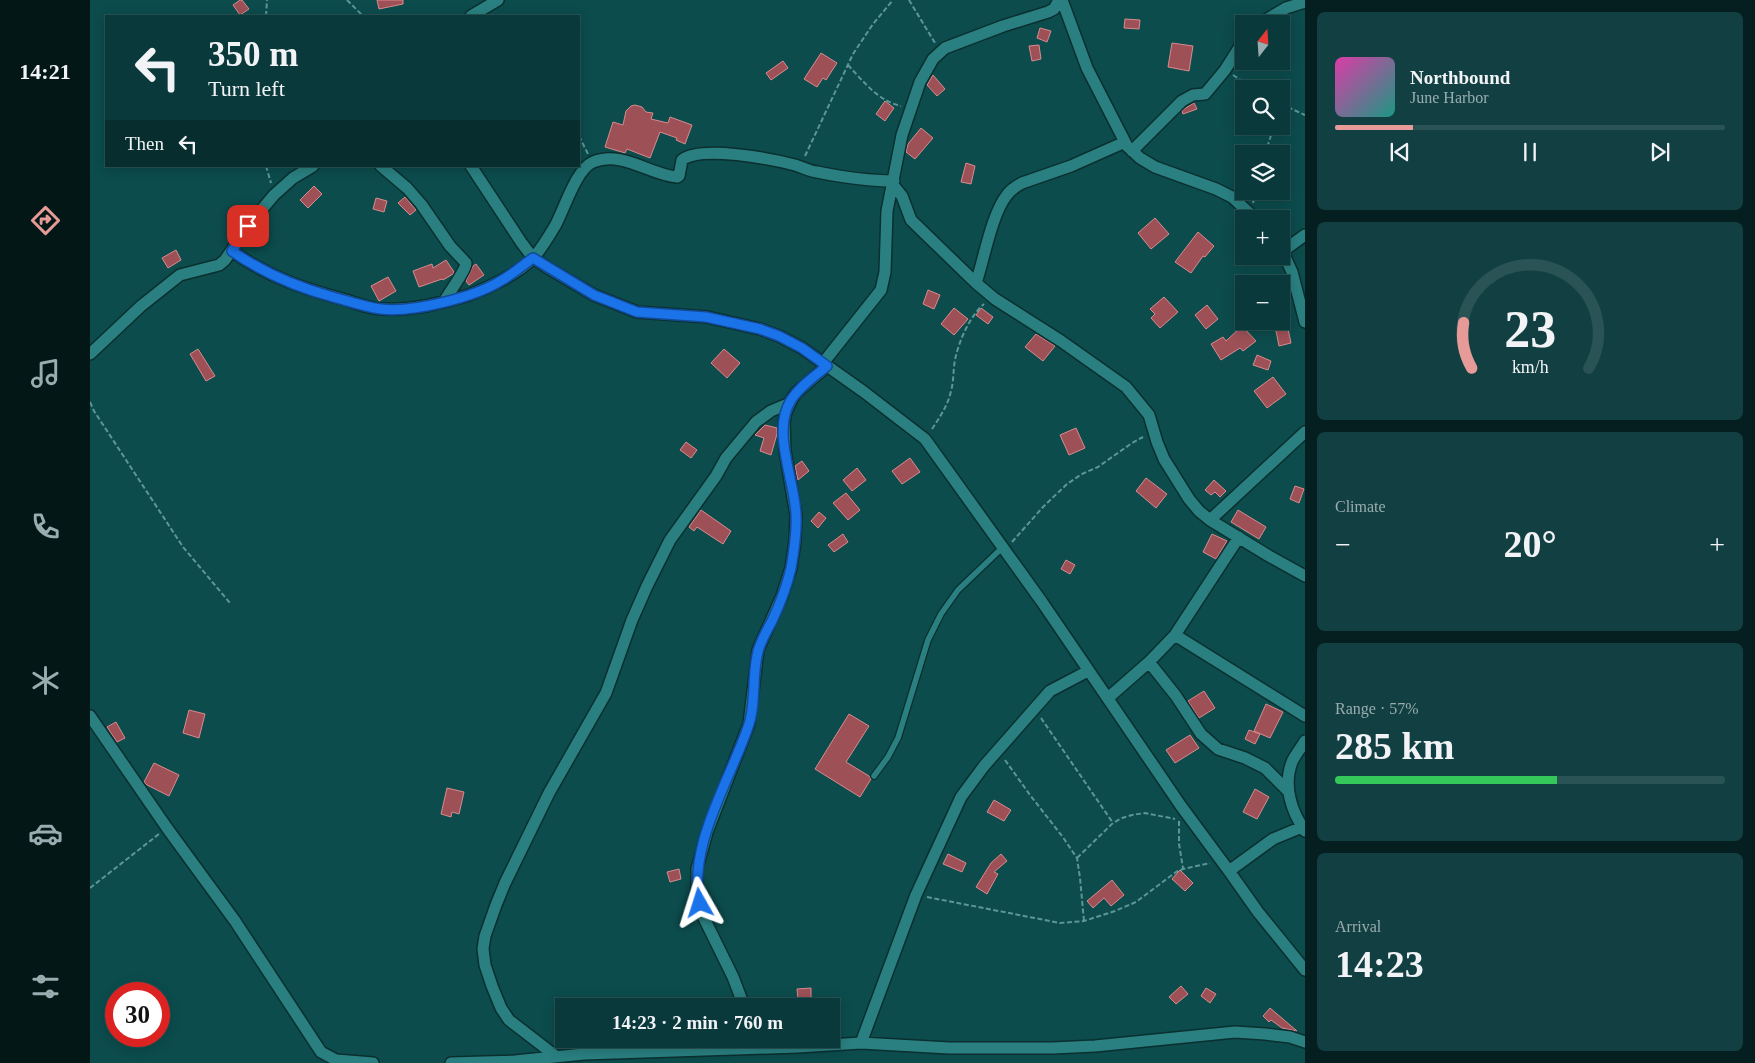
<!DOCTYPE html>
<meta charset="utf-8">
<style>
body{margin:0;font-family:Georgia,serif;background:#124042;color:#f1f3f6;height:100vh;display:flex;flex-direction:column;font-size:19px;white-space:nowrap}
*{box-sizing:border-box;margin:0}
p{font-size:16px;color:#99acaf}
.icon{flex:none;width:28px;height:28px;fill:none;stroke:currentColor;stroke-width:2;stroke-linecap:round;stroke-linejoin:round}
.map{position:relative;flex:1;overflow:hidden}
.details{display:flex;flex-direction:column;gap:12px;padding:12px;background:#051f20;width:450px}
.details>*{flex:none}
.hud{position:absolute;left:15px;top:15px;width:475px;height:152px;border-radius:0px;box-shadow:0 2px 12px #0003,0 0 0 1px #295354;background:#09393a;color:#f1f3f6;overflow:hidden}
.needle{width:32px;rotate:17deg}
.controls{position:absolute;left:1145px;top:15px;display:grid;gap:10px}
.controls a{display:grid;place-items:center;width:55px;height:55px;border-radius:0px;background:#09393a;box-shadow:0 2px 12px #0003,0 0 0 1px #295354;font-size:25px}
.speed{position:absolute;left:15px;top:982px;display:flex;gap:10px;font-size:25px;font-weight:700;text-align:center}
.speed>*{display:grid;place-content:center;width:65px;height:65px;border-radius:50%;background:#09393a;box-shadow:0 2px 12px #0003,0 0 0 1px #295354;line-height:1}
.speed .limit{border:8px solid #d22;background:#fff;color:#111}
.pin{position:absolute;display:grid;place-items:center;width:42px;height:42px;color:#fff;margin:-21px;border-radius:10px;box-shadow:0 2px 8px #0006}
.me{position:absolute;width:55px;margin:-28px;rotate:354deg;stroke-linejoin:round;filter:drop-shadow(0 0 4px #0008)}
.turn{display:flex;align-items:center;gap:18px;height:105px;padding:0 20px;font-size:22px}
.turn .icon{width:65px;height:65px;stroke-width:2.5}
.turn b{display:block;font-size:35px;line-height:42px}
.then{display:flex;align-items:center;height:48px;padding:0 20px;background:#0003;gap:10px;font-size:19px}
.big{font-size:38px;font-weight:800;line-height:1.1}
.details .widget{flex:1;display:flex;flex-direction:column;justify-content:center;gap:8px;min-width:0;padding:0 18px;border-radius:8px;background:#124042}
.details .dial{align-items:center;gap:0}
.dial svg{height:130px;overflow:visible;fill:none;stroke:#295354;stroke-width:7;stroke-linecap:round;text-anchor:middle}
.dial text{fill:#f1f3f6;stroke:none}
.song{display:flex;align-items:center;gap:15px}
.cover{width:60px;height:60px;border-radius:8px;background:linear-gradient(135deg,hsl(320 70% 55%),hsl(170 70% 35%))}
.played{height:5px;border-radius:2px;background:linear-gradient(90deg,#e69b98 20%,#295354 20%)}
.keys{display:flex;justify-content:space-around;direction:ltr}
.heat{display:flex;justify-content:space-between;align-items:center;font-size:28px;direction:ltr}
.charge{height:8px;border-radius:4px;background:linear-gradient(90deg,#34c759 57%,#295354 0)}
.trip{position:absolute;left:465px;top:998px;width:285px;height:50px;border-radius:0px;background:#09393a;box-shadow:0 2px 12px #0003,0 0 0 1px #295354;font-weight:800;line-height:50px;text-align:center}
main{display:flex;flex:1;min-height:0}
.tabs{display:flex;flex-direction:column;width:90px;justify-content:space-around;align-items:center;background:#041717;color:#99acaf}
.tabs .icon{width:35px;height:35px}
.tabs .current{color:#e69b98}
.tabs b{font-size:22px;color:#f1f3f6}
.map>svg:first-child{display:block}
.building{fill:#9d5157;stroke:#db8a8e}
.lines{fill:none;stroke-linecap:round;stroke-linejoin:round}
.lane-casing{stroke:#0b2f2f;stroke-width:8}
.street-casing{stroke:#0b2f2f;stroke-width:14}
.path{stroke:#5d9697;stroke-width:2;stroke-dasharray:5 2.5;stroke-linecap:butt}
.lane{stroke:#2a8081;stroke-width:5.5}
.street{stroke:#2a8081;stroke-width:11}
.route-casing{stroke:#114b97;stroke-width:12}
.route{stroke:#1a73e8;stroke-width:9}
</style>
<main>
<nav class="tabs">
<b>14:21</b>
<svg class="icon current" aria-label="directions" viewBox="0 0 24 24"><path d="M12 3l9 9-9 9-9-9zM9 14v-3h6M13 9l2 2-2 2"/></svg>
<svg class="icon" aria-label="music" viewBox="0 0 24 24"><path d="M9 18V5l10-2v13"/><circle cx="6" cy="18" r="3"/><circle cx="16" cy="16" r="3"/></svg>
<svg class="icon" aria-label="phone" viewBox="0 0 24 24"><path d="M5 4h4l2 5-3 2q2 4 5 5l2-3 5 2v4C11 20 4 13 5 4z"/></svg>
<svg class="icon" aria-label="climate" viewBox="0 0 24 24"><path d="M12 3v18M4 7l16 10M4 17L20 7"/></svg>
<svg class="icon" aria-label="car" viewBox="0 0 24 24"><path d="M5 17H2v-5l4-1 3-4h7l3 4 3 1v5h-3M9 17h6M6 11h13"/><circle cx="7" cy="17" r="2"/><circle cx="17" cy="17" r="2"/></svg>
<svg class="icon" aria-label="filters" viewBox="0 0 24 24"><path d="M4 7h16M4 17h16"/><circle cx="9" cy="7" r="2"/><circle cx="15" cy="17" r="2"/></svg>
</nav>
<div class="map">
<svg width="1215" height="1063" viewBox="0 0 1215 1063">
<rect width="100%" height="100%" fill="#0c4c4d"/>
<path class="building" d="M150,0H152L159,9L150,15L143,5Z
M287,0H313V4L289,9Z
M1035,19L1050,20L1049,29L1034,28Z
M950,28L961,31L957,42L947,38Z
M1082,43L1103,46L1099,71L1078,67Z
M949,45L951,59L942,61L939,46Z
M731,53L747,63L736,80L733,78L727,87L714,79Z
M693,61L698,68L681,80L676,73Z
M843,75L855,89L847,96L837,85Z
M795,101L804,108L795,121L786,114Z
M1104,103L1107,109L1093,114L1092,111L1097,107Z
M545,105L552,107L556,112L563,113L561,119L578,123L580,117L602,125L595,144L586,140L587,138L570,132L560,158L537,149L535,153L515,147L523,122L533,125L536,111L541,106Z
M831,128L843,138L825,159L816,152L818,144Z
M876,163L885,166L881,184L871,182Z
M224,186L232,194L218,208L210,200Z
M315,197L326,210L320,215L308,203Z
M286,198L297,201L294,212L283,209Z
M1065,218L1079,234L1061,249L1048,233Z
M1108,232L1124,246L1115,257L1113,256L1101,273L1085,262Z
M86,250L91,260L78,268L72,258Z
M356,260L364,272L363,274L353,280L352,279L329,287L323,271L342,264L343,268Z
M386,264L394,275L379,285L376,281L383,266Z
M298,277L306,291L289,301L281,286Z
M838,290L850,295L844,309L833,304Z
M1074,297L1088,312L1070,328L1061,318L1065,314L1060,309Z
M1117,305L1128,319L1116,329L1105,315Z
M864,308L878,319L864,335L851,324Z
M891,308L903,317L898,324L886,315Z
M1197,324L1201,343L1189,346L1185,326Z
M1152,326L1166,341L1153,351L1150,348L1131,360L1121,344L1133,337L1136,341Z
M946,334L965,346L953,361L935,347Z
M108,349L125,376L116,381L100,354Z
M634,349L650,363L637,378L621,363Z
M1167,355L1181,361L1178,370L1163,365Z
M1183,377L1196,394L1177,408L1164,391Z
M675,425L687,428V434L681,455L670,451L674,438L665,435Z
M986,428L995,448L979,455L970,435Z
M596,442L607,450L601,458L590,450Z
M820,458L830,472L812,484L802,471Z
M712,461L719,471L708,480L705,466Z
M767,468L776,480L762,491L753,480Z
M1056,478L1077,494L1066,508L1046,491Z
M1124,480L1136,491L1130,497L1125,492L1121,495L1115,490Z
M1205,486L1214,489L1209,503L1200,499Z
M756,493L770,510L758,520L743,503Z
M611,510L641,531L633,544L607,527L604,531L599,527Z
M1148,510L1176,527L1169,539L1141,522Z
M729,512L736,518L728,528L721,521Z
M753,534L758,542L744,552L738,545Z
M1122,534L1137,541L1126,559L1113,552Z
M976,560L985,565L980,574L971,569Z
M1114,691L1125,708L1109,718L1098,701Z
M1176,704L1193,712L1180,738L1164,731Z
M99,710L115,714L109,738L93,733Z
M759,714L779,726L756,762L779,776L781,779L770,797L725,769Z
M26,722L35,738L27,742L17,727Z
M1159,730L1170,734L1165,744L1155,739Z
M1100,735L1109,748L1085,763L1076,750Z
M64,763L89,775L79,796L57,785L54,782Z
M357,788L374,792L369,814L362,812L361,817L351,814Z
M1165,789L1179,797L1167,819L1153,812Z
M904,800L921,810L914,821L897,812Z
M858,854L876,863L872,872L853,864Z
M911,854L917,861L904,872L908,874L897,894L886,887L901,863Z
M589,869L591,879L580,882L577,872Z
M1090,870L1103,883L1095,891L1082,879Z
M1022,880L1034,895L1021,906L1014,898L1003,908L997,901Z
M1091,986L1098,994L1086,1004L1079,997Z
M721,988V998L708,999L707,989Z
M1116,988L1126,994L1120,1003L1111,996Z
M1180,1008L1207,1031L1192,1028L1181,1020L1179,1022L1173,1016Z"/>
<g class="lines">
<defs>
<path id="lane" d="M784,776L798,757L808,738L838,640L851,614L868,590L913,547"/>
<path id="street" d="M972,0L997,68L1037,146L1050,158L1065,167L1126,189L1142,197L1166,219
M381,16L408,0
M1169,24L1196,8L1215,2
M1042,151L1092,101L1103,95L1115,94L1135,70L1154,40
M291,166L317,188L331,204L360,246L376,263C376,270 358,294 354,302
M381,166L431,242L443,258L458,268L504,295L547,312L617,317L670,329L689,336L712,348L774,392L835,439L952,602L1091,806L1139,871L1168,912L1215,970
M803,185L812,196L821,220L886,283L905,299L971,341L1036,387L1059,415L1067,442L1074,459L1099,499L1109,511L1120,520L1179,556L1215,576
M1191,248L1202,272L1215,322
M142,251C178,277 214,289 256,300C268,304 281,309 293,309C322,311 351,303 379,295C398,288 430,273 444,257C452,248 459,236 465,226C474,210 486,169 503,162C532,150 560,175 587,177L589,176L592,160C611,145 682,159 705,165C712,167 719,171 727,172C752,177 778,181 804,181
M1193,251L1215,235
M886,283C894,259 902,213 917,195C921,189 927,186 932,183L981,166L1035,142
M0,354L51,306L90,275L129,265L135,260L158,226L184,195L203,178L223,166
M733,363L791,290L795,272L797,211L812,135L830,82L843,59L855,48L913,26L958,12L964,9L969,0
M1120,520L1215,432
M1085,635L1215,716
M1059,662L1086,696L1111,734L1128,749L1155,758L1175,768L1198,791
M1018,698L1059,662L1085,635L1149,537
M0,716L77,828L145,921L231,1052L246,1060L283,1063
M1215,741C1211,748 1205,755 1202,762C1193,785 1201,811 1215,831
M1139,871L1183,839L1212,827
M654,1006L643,977L613,916L607,890V869L617,832L659,724L668,650L692,596L701,568L705,541L706,515L695,451L694,422L696,412L702,399L706,393L737,366
M771,1043L826,895L871,797L894,766L960,691L998,671
M467,1057L419,1020L411,1008L402,986L395,965L393,949L395,936L406,905L415,883L459,793L516,693L542,620L557,586L580,540L626,476L636,458L666,422L681,411L700,403
M361,1063L425,1061L494,1054L708,1047L771,1043L859,1048H963L1005,1046L1145,1032L1175,1034L1200,1037L1215,1042"/>
</defs>
<use href="#lane" class="lane-casing"/>
<use href="#street" class="street-casing"/>
<path class="path" d="M257,0L273,16
M819,0L845,43
M176,16L177,0
M758,65C773,81 788,101 811,106
M1143,75L1164,89
M1191,104L1215,115
M489,136L498,154
M1175,154L1184,126
M715,156L763,54L783,24L803,0
M176,166L181,183
M1163,203L1166,191
M0,402L4,411L93,547L140,603
M842,429C850,417 858,405 861,391C864,380 863,370 865,360C869,341 879,317 894,304
M922,542L953,507L977,484L992,474L1008,467L1042,443L1053,437
M951,718L1023,823
M915,760L940,795L972,836L987,858L990,878L994,921
M1089,821V844L1093,868
M987,858L1023,823L1032,818L1042,815L1055,813L1085,819
M0,888L69,834
M837,897L970,923L994,921L1025,911L1046,902L1086,872L1093,869L1120,863"/>
<use href="#lane" class="lane"/>
<use href="#street" class="street"/>
</g>
<g class="lines">
<defs>
<path id="route" d="M158,226L142,251C173,273 206,287 243,297C258,301 275,307 291,309C322,313 386,297 412,280C423,274 433,265 443,258L504,295L547,312L616,317L670,329L689,336L712,348L737,366C725,376 710,386 701,400C681,432 705,480 706,515C707,532 704,551 701,568C697,586 690,604 682,621C677,630 672,639 669,648C661,672 667,703 658,727C640,780 597,847 610,903"/>
</defs>
<use href="#route" class="route-casing"/>
<use href="#route" class="route"/>
</g>
</svg>
<div class="controls">
<a><svg class="needle" viewBox="-14 -14 28 28"><path d="M0-13l5 13h-10z" fill="#e53935"/><path d="M0 13l5-13h-10z" fill="#99acaf"/></svg></a>
<a><svg class="icon" aria-label="search" viewBox="0 0 24 24"><circle cx="10" cy="10" r="6"/><path d="M15 15l6 6"/></svg></a>
<a><svg class="icon" aria-label="layers" viewBox="0 0 24 24"><path d="M12 4l9 5-9 5-9-5zM3 14l9 5 9-5"/></svg></a>
<a>+</a>
<a>−</a>
</div>
<div class="speed"><div class="limit">30</div></div>
<div class="pin" style="left:158px;top:226px;background:#d93025"><svg class="icon" aria-label="arrive" viewBox="0 0 24 24"><path d="M6 21V4h12l-3 4 3 4H6"/></svg></div>
<svg class="me" style="left:610px;top:903px" viewBox="-20 -20 40 40"><path d="M0-17L14 15 0 8-14 15z" fill="#1a73e8" stroke="#fff" stroke-width="4"/></svg>
<div class="trip">14:23 · 2 min · 760 m</div>
<div class="hud">
<div class="turn"><svg class="icon" aria-label="left" viewBox="0 0 24 24"><path d="M17 20v-9H6M10 6l-5 5 5 5"/></svg><div><b>350 m</b>Turn left</div></div>
<div class="then">Then<svg class="icon" aria-label="left" viewBox="0 0 24 24"><path d="M17 20v-9H6M10 6l-5 5 5 5"/></svg></div>
</div>
</div>
<section class="details">
<div class="widget">
<div class="song"><i class="cover"></i><div><b>Northbound</b><p>June Harbor</p></div></div>
<div class="played"></div>
<div class="keys"><svg class="icon" aria-label="previous" viewBox="0 0 24 24"><path d="M18 5L8 12l10 7zM5 5v14"/></svg><svg class="icon" aria-label="pause" viewBox="0 0 24 24"><path d="M8 5v14M16 5v14"/></svg><svg class="icon" aria-label="next" viewBox="0 0 24 24"><path d="M6 5l10 7-10 7zM19 5v14"/></svg></div>
</div>
<div class="widget dial"><svg viewBox="0 0 100 80">
<path d="M14 69A42 42 0 1 1 86 69"/>
<path d="M14 69A42 42 0 0 1 9 41" stroke="#e69b98"/>
<text x="50" y="56" font-size="32" font-weight="700">23</text>
<text x="50" y="72" font-size="11">km/h</text>
</svg></div>
<div class="widget"><p>Climate</p>
<div class="heat"><a>−</a><b class="big">20°</b><a>+</a></div>
</div>
<div class="widget"><p>Range · 57%</p><b class="big">285 km</b><div class="charge"></div></div>
<div class="widget"><p>Arrival</p><b class="big">14:23</b></div>
</section>
</main>
